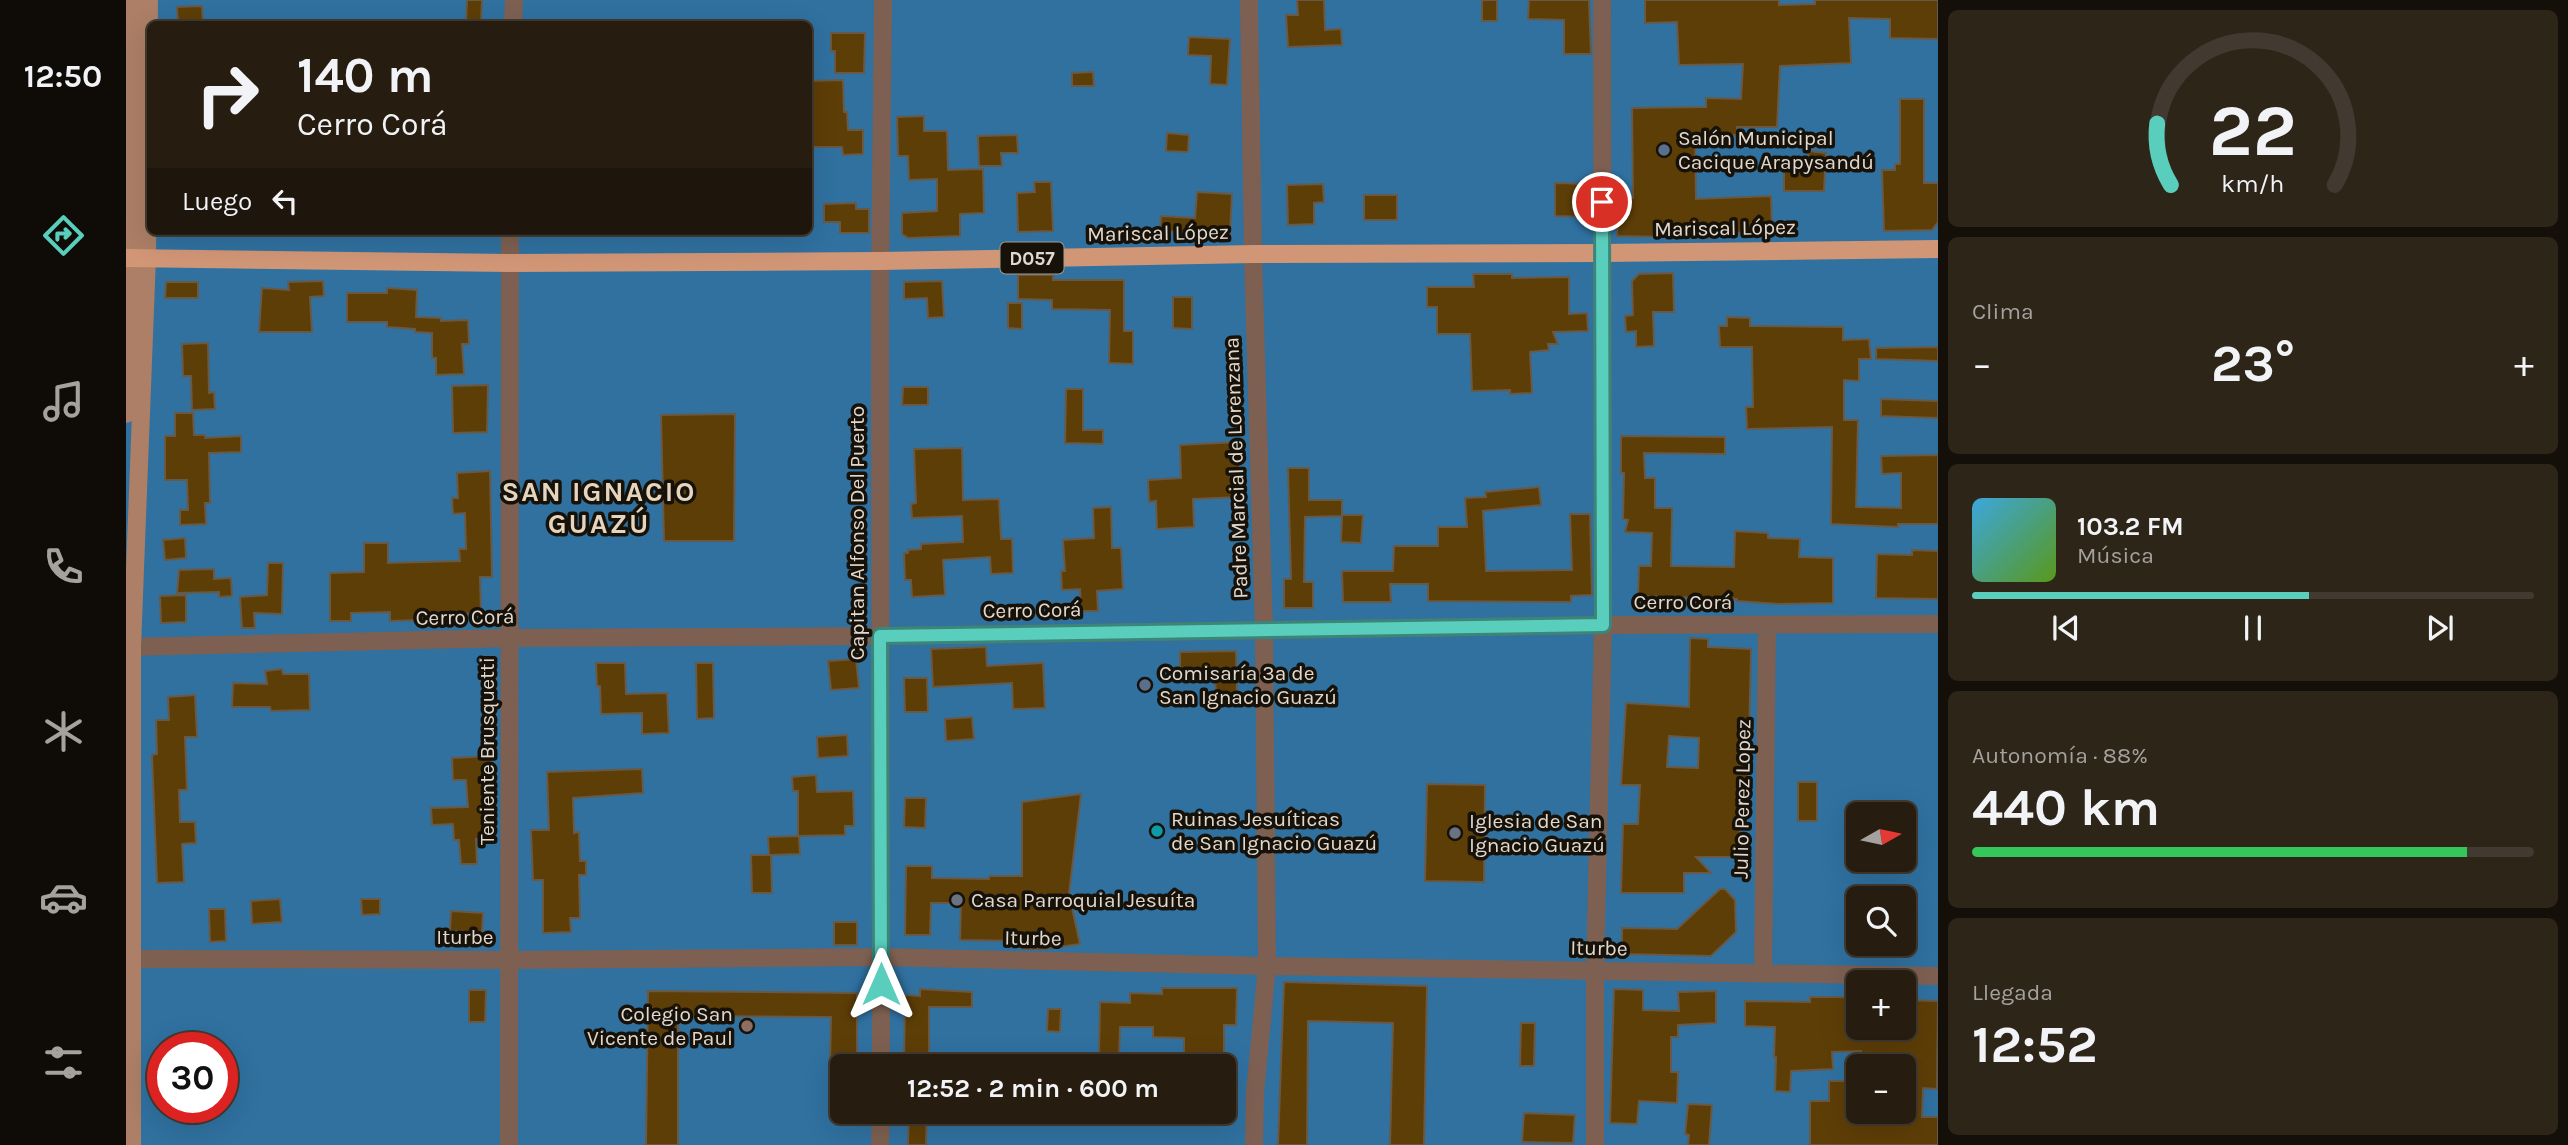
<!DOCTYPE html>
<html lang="es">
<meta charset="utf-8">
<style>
body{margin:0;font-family:Karla,sans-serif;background:#2e2519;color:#f1f3f6;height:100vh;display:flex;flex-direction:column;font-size:26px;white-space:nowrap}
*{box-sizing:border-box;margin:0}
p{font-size:23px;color:#a4a19f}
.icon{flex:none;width:38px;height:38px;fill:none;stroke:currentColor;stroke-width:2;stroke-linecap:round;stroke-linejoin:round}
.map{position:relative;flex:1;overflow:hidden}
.sheet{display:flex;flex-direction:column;gap:10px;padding:10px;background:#150f09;width:630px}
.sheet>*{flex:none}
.guide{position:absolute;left:21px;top:21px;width:665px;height:214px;border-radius:10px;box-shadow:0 7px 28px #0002,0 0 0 2px #423a30;background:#261c10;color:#f1f3f6;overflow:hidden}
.needle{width:46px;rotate:81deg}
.tools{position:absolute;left:1720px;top:802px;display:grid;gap:14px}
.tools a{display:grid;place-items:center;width:70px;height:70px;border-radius:10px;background:#261c10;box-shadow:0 7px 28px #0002,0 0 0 2px #423a30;font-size:35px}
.speed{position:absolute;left:21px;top:1032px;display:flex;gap:14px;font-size:35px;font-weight:700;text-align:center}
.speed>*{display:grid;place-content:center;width:91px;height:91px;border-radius:50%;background:#261c10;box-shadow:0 7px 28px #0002,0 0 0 2px #423a30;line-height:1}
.speed .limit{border:10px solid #d22;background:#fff;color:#111}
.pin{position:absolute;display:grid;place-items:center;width:60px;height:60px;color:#fff;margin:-30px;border:4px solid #fff;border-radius:50%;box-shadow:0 2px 7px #0007}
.me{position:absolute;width:77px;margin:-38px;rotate:0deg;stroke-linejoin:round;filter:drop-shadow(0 0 5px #0008)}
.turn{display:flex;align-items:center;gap:24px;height:147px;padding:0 35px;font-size:32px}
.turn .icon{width:91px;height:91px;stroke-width:2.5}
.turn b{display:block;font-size:49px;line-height:60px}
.then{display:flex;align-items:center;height:66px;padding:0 35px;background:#0003;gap:14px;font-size:26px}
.big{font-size:52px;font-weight:700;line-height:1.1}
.sheet .widget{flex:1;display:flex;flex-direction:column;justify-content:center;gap:10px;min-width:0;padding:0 24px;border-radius:10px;background:#2e2519}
.sheet .dial{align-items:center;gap:0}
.dial svg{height:182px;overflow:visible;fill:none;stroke:#423a30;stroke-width:7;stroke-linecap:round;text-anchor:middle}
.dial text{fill:#f1f3f6;stroke:none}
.song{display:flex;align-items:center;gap:21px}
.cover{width:84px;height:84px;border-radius:10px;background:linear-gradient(135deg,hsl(200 70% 55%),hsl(90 70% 35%))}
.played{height:7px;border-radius:4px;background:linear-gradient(90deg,#5acebd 60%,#423a30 60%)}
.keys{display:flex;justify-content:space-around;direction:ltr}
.heat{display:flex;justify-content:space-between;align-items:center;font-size:38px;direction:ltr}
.charge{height:10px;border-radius:5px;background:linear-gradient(90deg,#34c759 88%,#423a30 0)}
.trip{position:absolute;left:704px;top:1054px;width:406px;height:70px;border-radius:10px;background:#261c10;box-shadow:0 7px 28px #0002,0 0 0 2px #423a30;font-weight:700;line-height:70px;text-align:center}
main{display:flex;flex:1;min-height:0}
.tab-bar{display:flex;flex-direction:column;width:126px;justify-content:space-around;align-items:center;background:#0f0b06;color:#a4a19f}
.tab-bar .icon{width:49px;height:49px}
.tab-bar .on{color:#5acebd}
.tab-bar b{font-size:32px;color:#f1f3f6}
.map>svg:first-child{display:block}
.water{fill:#3071a0;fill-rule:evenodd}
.building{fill:#5e3e07;stroke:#685946;stroke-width:2;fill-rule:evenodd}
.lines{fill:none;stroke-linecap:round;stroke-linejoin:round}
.street{stroke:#7d6051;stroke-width:18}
.secondary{stroke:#ac7f66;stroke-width:18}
.primary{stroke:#d19676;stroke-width:18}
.route-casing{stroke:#3a867b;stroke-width:18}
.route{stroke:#5acebd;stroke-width:12}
.service-dot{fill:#5c6f8a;stroke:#161109;stroke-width:2.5}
.culture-dot{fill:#0f9aa8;stroke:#161109;stroke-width:2.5}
.worship-dot{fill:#6b7280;stroke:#161109;stroke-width:2.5}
.education-dot{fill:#8d6e63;stroke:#161109;stroke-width:2.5}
.labels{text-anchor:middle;stroke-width:7;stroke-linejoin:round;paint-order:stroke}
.shield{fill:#161109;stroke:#a59d93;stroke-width:2}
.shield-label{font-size:19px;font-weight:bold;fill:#e2d9ce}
.poi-label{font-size:21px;fill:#e2d9ce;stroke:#161109;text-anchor:start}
.street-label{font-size:21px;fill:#e2d9ce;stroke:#161109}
.district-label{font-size:28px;font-weight:bold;letter-spacing:2px;fill:#e5d4be;stroke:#161109}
</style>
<main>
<nav class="tab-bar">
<b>12:50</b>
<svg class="icon on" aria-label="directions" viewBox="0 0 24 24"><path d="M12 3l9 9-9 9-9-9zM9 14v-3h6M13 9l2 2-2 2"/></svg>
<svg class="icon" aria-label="music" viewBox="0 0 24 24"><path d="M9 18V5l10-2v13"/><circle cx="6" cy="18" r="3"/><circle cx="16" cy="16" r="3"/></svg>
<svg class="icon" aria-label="phone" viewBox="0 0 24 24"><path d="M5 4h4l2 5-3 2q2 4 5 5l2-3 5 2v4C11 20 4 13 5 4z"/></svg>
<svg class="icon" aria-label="climate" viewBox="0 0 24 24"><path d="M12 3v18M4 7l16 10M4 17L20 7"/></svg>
<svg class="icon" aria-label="car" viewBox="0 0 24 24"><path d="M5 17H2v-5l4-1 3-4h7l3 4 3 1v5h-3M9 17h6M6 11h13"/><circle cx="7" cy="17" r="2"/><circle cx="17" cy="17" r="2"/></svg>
<svg class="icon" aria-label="filters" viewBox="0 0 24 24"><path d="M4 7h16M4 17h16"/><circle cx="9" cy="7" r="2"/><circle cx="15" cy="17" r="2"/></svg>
</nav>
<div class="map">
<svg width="1812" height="1145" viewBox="0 0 1812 1145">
<rect width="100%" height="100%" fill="#332615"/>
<path class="water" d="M0,0H1812V1145H0ZM24,24H682V231H24ZM1732,814H1778V859H1732ZM1732,898H1778V943H1732ZM1732,982H1778V1027H1732ZM37,1048H96V1108H37ZM716,1066H1097V1111H716ZM1732,1066H1778V1111H1732Z"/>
<path class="building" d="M341,0H356L355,24H340Z
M1171,0H1198L1199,30L1215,29L1216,45L1162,47L1160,15H1172Z
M1356,0H1371V21H1356Z
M1403,0H1463L1465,54H1438V20L1402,19Z
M1519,0H1653V5L1689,4V0H1812V39L1764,38V19L1723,18L1725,63L1654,66L1651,127H1611V135L1569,134L1570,199L1645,196L1646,231L1588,234V238L1491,236L1492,198H1507L1506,108L1580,107V98L1615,99L1617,64L1553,65L1551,22L1519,23Z
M76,6L77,24H52L51,7Z
M705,33H739L738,73H709V51H705Z
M1063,37L1104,39L1101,85L1084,84L1085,56L1062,55Z
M967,72L968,86H946V73Z
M717,80L718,112H721L722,130H737V154L717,155L716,147H682V81Z
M1774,99H1798V183H1812V222L1806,230L1758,231L1756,170H1769V164H1774Z
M798,116V131H821L822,170L857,169L858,213L834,214V236L782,238L776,234V213L811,211V179L783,180L782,156H772L771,117Z
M1041,133L1063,135L1062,152L1040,151Z
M891,135L892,153H875L876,166H853L852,136Z
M1683,151L1700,153L1698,191H1658V160H1682Z
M908,182H925L927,231L892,232L891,193L909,192Z
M1429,183L1463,184V217L1429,216Z
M1197,184L1198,202L1188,203V224L1162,225L1161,185Z
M1071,192L1106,194L1104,234L1034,231L1035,216L1069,218Z
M1238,195H1271V220H1238Z
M730,203V209H743V233H714V222H698V204Z
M1547,273L1548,312H1527L1528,346L1510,347V331L1500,332L1499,316L1507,315L1506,281L1513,274Z
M1347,274H1386V278L1443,277V314L1461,313L1462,331L1427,332L1432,344H1422L1423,350L1404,352L1406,393L1384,394V390L1346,391L1344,334H1311V307H1301V287H1348Z
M892,275H927V280H998V331H1007V364L983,363L984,310L926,309V300L892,299Z
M197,281L198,296L184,297L186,332H133L136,288L163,290L162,282Z
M816,281L818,317L802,318L801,298L778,299V282Z
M40,282H72V298H39Z
M261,288L291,290L290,317L315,318V321L342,320L343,344H336L338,374L310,375V358H306V333L289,332V329L261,327V322H221V293H261Z
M1047,297H1066V329L1047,328Z
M882,303H896V329L882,328Z
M1601,317L1624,318V326L1717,327V340L1743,339L1745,359H1733V381L1718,380V420H1732L1730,507L1775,508V473L1756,474L1755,456L1812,455V524H1772V527L1705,524L1706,427L1621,429L1620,407H1627L1626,347H1594L1593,326H1601Z
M82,343L83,393L88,392L89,409L66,410L65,376H57L56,344Z
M1812,347V361L1750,359V348Z
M362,385L361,432L327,433L326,386Z
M777,387H802V405H776Z
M940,389H957V430H977V444L939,443Z
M1755,399L1812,401V418L1755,416Z
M49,413H67L68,435H79V438L115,436V452L83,453L84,503H79L80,524L54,525V510H62L61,480H39V436H49Z
M609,414L608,541H538L535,415Z
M1495,436L1599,437V454L1518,453L1519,478H1529V508H1546L1545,566L1608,567L1609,531L1642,533V538L1674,539L1673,557L1707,558V603L1652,604L1611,601V599L1512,596L1513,566H1525L1526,533L1499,532L1502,520L1497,519L1498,473H1495Z
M1112,442L1115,497L1067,499L1068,527L1031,529L1030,501L1023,502L1022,480L1055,478L1054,445Z
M836,448L837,500L873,499L875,539H886L887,573L865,574L864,557L817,560L819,595L786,597L785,580H779L778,553H782V550L795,549V544L837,542L836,516L786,518L785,504L790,503L788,449Z
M1162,468H1183V500H1216V515H1237L1235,543L1215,542L1216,516L1179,517L1178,582H1187V608H1158V579H1165Z
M364,471L366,577H354L355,613L326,614L327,619L264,621V612L225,613V621H204V573L238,572V543H262V563L334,561L333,549H340L339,513L327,514L326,498H332L331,473Z
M1413,487L1415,505L1357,511L1360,571L1446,570L1444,514H1464L1466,595L1445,596V602L1302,601V584H1264L1265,602H1217L1216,571H1267L1268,546H1312V527H1341L1339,498L1360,497L1359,492Z
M985,507L986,548H995L997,589L971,591L972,611H955L954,589L936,590L935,571H939L937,540L968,538L967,508Z
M59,538L60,558L39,560L37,540Z
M1786,550L1812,551V599L1750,598L1751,554L1786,555Z
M142,563H157L156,614L128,613L129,628H116L114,597L141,595Z
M88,569V579L105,578L106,596L93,597V592L51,593L53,570Z
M60,595V622L35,623L34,596Z
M1564,638L1582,639V647L1625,649L1622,787H1615L1613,857H1570L1585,873H1558V893H1495L1497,824H1512L1514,785H1495L1500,703L1563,707ZM1543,736L1573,738L1572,768L1541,767Z
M860,647L861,666L917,663L919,708L887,709L886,683L807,687L805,649Z
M1110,651L1111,697H1090L1089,673L1054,674V652Z
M730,659L733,688L705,690L702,661Z
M470,663H499L500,694L541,693L543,733L516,734V713L475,714L474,686H471Z
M570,663H587L588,718L571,719Z
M156,669L157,674H183L184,710L145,711L144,707H106L107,683L141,684L139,671Z
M778,678H801L802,712H779Z
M69,695L71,737H59L61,790H53L54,822H69L70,843L56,844L58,882L31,883L26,755L31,754L30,720H43L42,697Z
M846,717L848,739L820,741L819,719Z
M721,735L722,756L692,758L691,737Z
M365,756L366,778L362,779L368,838L350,839L351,864H335L333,840H328L327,824L306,825L305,808L342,807L340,780H327L326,758Z
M516,769L517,793L447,798L448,833L453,832L454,861H460V875H453L454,918H444L445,932L417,933V880H407L405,830H423L421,772Z
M690,775L691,792L727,791L728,826H719V835L672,836V791H667L666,777Z
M1672,782H1691V821H1672Z
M1301,784L1359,785L1358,882L1299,881Z
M955,794L943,894L954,944L919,949H896V941L834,940L835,903H805L804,935H779L780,866H806V878L863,879V876H896V802Z
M779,798H800L799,828L778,827Z
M673,836L674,854L645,855L646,893H626L625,855H643L642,837Z
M1594,889H1599L1609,900L1610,932L1585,956L1496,954V928L1551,929Z
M154,899L156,922L126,924L125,901Z
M235,899H254V914L236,915Z
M83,909H99L100,941L84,942Z
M325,911L357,913L356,932L324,931Z
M708,922H731V945H708Z
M1158,982L1301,986L1298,1145H1264L1267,1023L1182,1021L1181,1145H1152Z
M1036,988H1111L1110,1025H1098V1061L1058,1060V1038L1027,1037V1027H994L993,1055H973L974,1002L1004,1003V993L1036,994Z
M794,989L846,992V1007H803V1066H778L779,995L794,996Z
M1488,989L1517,990V1010L1553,1011L1552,992L1590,991V1023L1552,1025V1037H1545V1072H1552L1551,1103L1513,1101L1511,1124L1484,1123Z
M343,990H360L359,1022H343Z
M522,991L731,993V1066H704L705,1017L552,1016V1145H520Z
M1684,997H1732V1027H1778V1000L1812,1001L1811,1089L1797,1088L1796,1117H1812V1145H1684V1101H1703V1081H1732V1111H1778V1066H1763V1053H1735V1051L1706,1052L1707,1069L1665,1071L1664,1092L1649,1091L1650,1057H1648L1649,1027L1619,1026V1001L1684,1002Z
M922,1009H935L934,1032L921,1031Z
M1395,1023H1409L1408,1066H1394Z
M1562,1104L1586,1105L1583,1145H1562L1563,1135L1559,1134Z
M783,1111H801L800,1145H782Z
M1398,1113L1449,1115L1447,1143L1396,1142Z"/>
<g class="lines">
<path class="street" d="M1123,0L1127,254L1138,629L1141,966L1129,1093L1128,1145
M387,24L388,0
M0,647L384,638L754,636L1477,625L1812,624
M0,959L383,960L756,957L1141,966L1812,976
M1637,973L1641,625
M755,1066L754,288L757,0
M383,1145L384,231
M754,1145L755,1111
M1469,1145V971L1477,625L1476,0"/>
<path class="secondary" d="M0,414L5,258V0
M6,1145V647L21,257L23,0"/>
<path class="primary" d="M0,258L384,263L754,261L1127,254L1476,253L1812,249"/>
</g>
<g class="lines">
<defs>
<path id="route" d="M755,984L754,636L1477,625L1476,202"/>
</defs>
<use href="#route" class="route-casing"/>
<use href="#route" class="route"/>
</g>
<g class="service-dot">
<circle cx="1538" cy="150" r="7"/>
<circle cx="1019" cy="685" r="7"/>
</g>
<circle class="culture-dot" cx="1031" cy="831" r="7"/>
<g class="worship-dot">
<circle cx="1329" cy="833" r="7"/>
<circle cx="831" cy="900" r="7"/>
</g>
<circle class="education-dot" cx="621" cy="1026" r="7"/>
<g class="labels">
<rect class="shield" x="874.5" y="242.5" width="63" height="31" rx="5"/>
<g class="shield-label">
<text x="906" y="265">D057</text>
</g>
<g class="poi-label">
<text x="1552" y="145">Salón Municipal<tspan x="1552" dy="24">Cacique Arapysandú</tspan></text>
<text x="1033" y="680">Comisaría 3ª de<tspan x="1033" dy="24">San Ignacio Guazú</tspan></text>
<text x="1045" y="826">Ruinas Jesuíticas<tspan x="1045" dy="24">de San Ignacio Guazú</tspan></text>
<text x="1343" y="828">Iglesia de San<tspan x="1343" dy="24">Ignacio Guazú</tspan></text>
<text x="845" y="907">Casa Parroquial Jesuíta</text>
<text x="607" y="1021" text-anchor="end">Colegio San<tspan x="607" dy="24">Vicente de Paul</tspan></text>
</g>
<g class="street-label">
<text transform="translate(1599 228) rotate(-1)" y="7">Mariscal López</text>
<text transform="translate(1032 233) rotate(-1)" y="7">Mariscal López</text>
<text transform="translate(1110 468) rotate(-92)" y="7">Padre Marcial de Lorenzana</text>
<text transform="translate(731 533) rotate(-90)" y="7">Capitan Alfonso Del Puerto</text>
<text x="1557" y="609">Cerro Corá</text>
<text transform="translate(906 610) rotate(-1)" y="7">Cerro Corá</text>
<text transform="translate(339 617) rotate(-1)" y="7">Cerro Corá</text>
<text transform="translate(361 751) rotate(-90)" y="7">Teniente Brusquetti</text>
<text transform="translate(1616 799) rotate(-89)" y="7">Julio Perez Lopez</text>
<text x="339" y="944">Iturbe</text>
<text transform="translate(907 938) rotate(1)" y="7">Iturbe</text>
<text transform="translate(1473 948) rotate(1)" y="7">Iturbe</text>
</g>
<g class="district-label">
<text x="473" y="501">SAN IGNACIO<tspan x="473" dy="32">GUAZÚ</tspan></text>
</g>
</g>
</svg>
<div class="tools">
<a><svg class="needle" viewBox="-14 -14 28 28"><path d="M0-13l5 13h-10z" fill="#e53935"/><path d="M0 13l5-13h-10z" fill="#a4a19f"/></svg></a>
<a><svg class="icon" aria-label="search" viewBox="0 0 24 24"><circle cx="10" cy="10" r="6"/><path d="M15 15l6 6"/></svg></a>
<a>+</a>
<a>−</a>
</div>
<div class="speed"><div class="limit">30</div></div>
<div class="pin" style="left:1476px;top:202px;background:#d93025"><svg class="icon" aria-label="arrive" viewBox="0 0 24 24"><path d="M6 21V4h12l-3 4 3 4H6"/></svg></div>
<svg class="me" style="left:755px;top:984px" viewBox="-20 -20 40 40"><path d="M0-17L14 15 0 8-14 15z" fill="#5acebd" stroke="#fff" stroke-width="4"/></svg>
<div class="trip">12:52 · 2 min · 600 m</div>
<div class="guide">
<div class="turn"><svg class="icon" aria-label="right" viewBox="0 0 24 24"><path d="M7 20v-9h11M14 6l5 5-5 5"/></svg><div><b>140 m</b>Cerro Corá</div></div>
<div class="then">Luego<svg class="icon" aria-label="left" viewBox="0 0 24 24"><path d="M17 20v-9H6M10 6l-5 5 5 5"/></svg></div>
</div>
</div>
<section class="sheet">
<div class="widget dial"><svg viewBox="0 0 100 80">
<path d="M14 69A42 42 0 1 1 86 69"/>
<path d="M14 69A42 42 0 0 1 8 42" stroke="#5acebd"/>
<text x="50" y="56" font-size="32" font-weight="700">22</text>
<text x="50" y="72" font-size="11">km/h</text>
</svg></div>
<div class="widget"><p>Clima</p>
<div class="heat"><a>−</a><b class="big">23°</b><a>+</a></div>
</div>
<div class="widget">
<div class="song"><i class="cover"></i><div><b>103.2 FM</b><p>Música</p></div></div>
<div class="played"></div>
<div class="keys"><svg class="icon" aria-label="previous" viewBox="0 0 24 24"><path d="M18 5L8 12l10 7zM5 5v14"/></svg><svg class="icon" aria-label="pause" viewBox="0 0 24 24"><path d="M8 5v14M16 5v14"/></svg><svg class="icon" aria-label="next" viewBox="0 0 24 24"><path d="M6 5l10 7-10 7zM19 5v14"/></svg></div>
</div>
<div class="widget"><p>Autonomía · 88%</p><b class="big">440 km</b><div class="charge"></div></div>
<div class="widget"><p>Llegada</p><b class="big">12:52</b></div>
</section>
</main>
